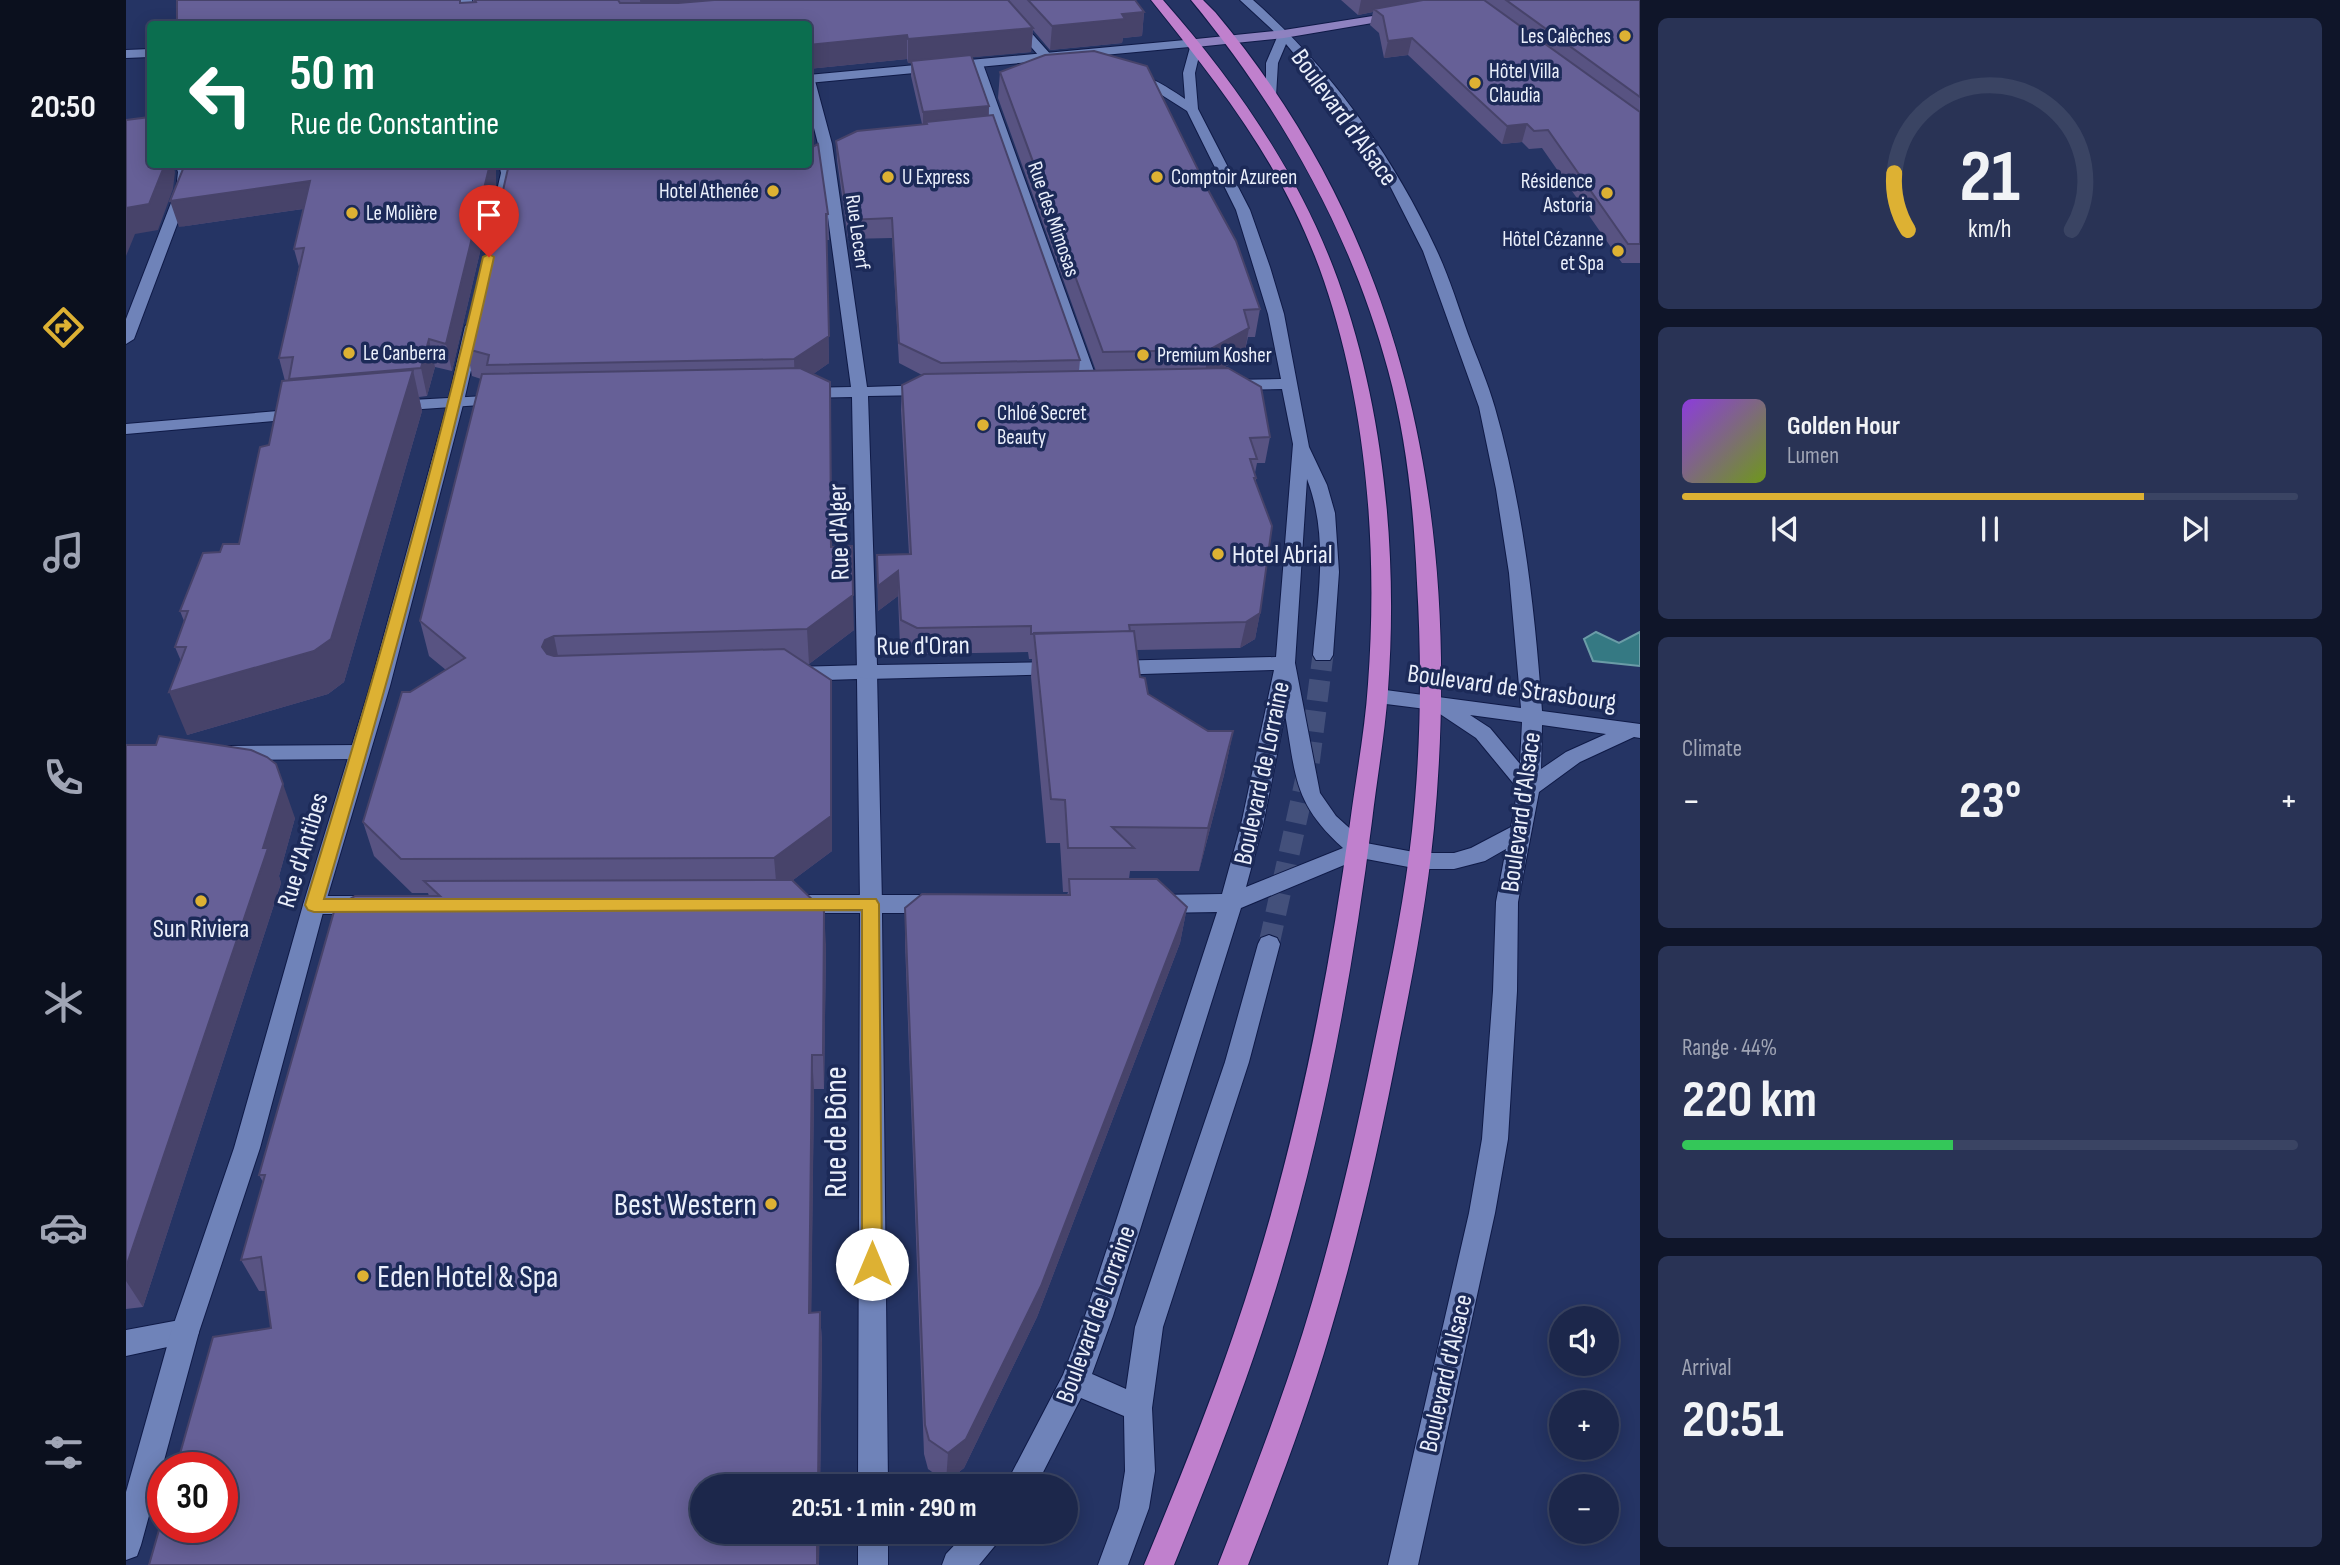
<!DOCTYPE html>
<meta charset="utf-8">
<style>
body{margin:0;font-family:"Sofia Sans Condensed",sans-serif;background:#293355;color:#f1f3f6;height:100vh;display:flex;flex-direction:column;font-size:26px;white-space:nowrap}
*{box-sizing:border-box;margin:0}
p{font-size:23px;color:#a0a5b5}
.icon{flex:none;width:38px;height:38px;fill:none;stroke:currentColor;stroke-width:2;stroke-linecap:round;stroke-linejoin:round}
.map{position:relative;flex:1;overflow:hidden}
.drawer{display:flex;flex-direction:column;gap:18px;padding:18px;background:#0f1529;width:700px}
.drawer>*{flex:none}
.banner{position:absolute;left:21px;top:21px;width:665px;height:147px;border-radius:7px;box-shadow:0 4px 18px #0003,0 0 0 2px #3a4463;background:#0b6e4f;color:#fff;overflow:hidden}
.controls{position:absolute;left:1423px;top:1306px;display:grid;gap:14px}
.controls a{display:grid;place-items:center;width:70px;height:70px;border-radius:50%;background:#1c274b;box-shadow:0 4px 18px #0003,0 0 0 2px #3a4463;font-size:35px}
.speed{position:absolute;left:21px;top:1452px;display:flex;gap:14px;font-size:35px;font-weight:700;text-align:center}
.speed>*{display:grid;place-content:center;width:91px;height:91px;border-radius:50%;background:#1c274b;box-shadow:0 4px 18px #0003,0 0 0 2px #3a4463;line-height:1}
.speed .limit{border:10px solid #d22;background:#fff;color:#111}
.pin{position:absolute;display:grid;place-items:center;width:60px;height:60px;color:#fff;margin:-72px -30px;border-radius:50% 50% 50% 0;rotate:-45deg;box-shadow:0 0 7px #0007}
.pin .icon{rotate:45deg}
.me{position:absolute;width:77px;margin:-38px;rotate:0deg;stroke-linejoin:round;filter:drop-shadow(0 0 5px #0008)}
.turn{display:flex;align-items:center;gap:24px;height:147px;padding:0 28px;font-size:32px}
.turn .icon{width:91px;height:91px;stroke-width:2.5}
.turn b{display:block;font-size:49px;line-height:60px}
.big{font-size:52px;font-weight:700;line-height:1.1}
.drawer .tile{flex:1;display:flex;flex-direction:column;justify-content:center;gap:10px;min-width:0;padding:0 24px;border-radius:10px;background:#293355}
.drawer .dial{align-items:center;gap:0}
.dial svg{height:182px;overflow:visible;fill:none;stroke:#3a4463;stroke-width:7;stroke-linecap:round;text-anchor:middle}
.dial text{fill:#f1f3f6;stroke:none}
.song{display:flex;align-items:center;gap:21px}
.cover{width:84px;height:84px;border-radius:10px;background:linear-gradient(135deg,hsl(270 70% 55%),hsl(80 70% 35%))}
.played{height:7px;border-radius:4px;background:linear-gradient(90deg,#ddb133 75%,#3a4463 75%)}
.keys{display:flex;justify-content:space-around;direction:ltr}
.heat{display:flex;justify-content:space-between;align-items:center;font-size:38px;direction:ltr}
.charge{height:10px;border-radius:5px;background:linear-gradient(90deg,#34c759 44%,#3a4463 0)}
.trip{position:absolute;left:564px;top:1474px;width:388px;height:70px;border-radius:35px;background:#1c274b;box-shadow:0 4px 18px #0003,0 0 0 2px #3a4463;font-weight:700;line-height:70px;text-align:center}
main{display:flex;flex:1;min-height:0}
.tabs{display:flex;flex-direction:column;width:126px;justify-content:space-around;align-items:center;background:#0b101e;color:#a0a5b5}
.tabs .icon{width:49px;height:49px}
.tabs .current{color:#ddb133}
.tabs b{font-size:32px;color:#f1f3f6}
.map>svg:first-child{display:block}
.water{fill:#357983;stroke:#6b9ca7;stroke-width:2}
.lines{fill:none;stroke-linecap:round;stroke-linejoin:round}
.minor-tunnel{stroke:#43507b;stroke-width:21;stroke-dasharray:21 10;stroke-linecap:butt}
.pedestrian-casing{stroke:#0f1a47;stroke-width:2}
.minor-casing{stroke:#0f1a47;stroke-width:2}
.tertiary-casing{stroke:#0f1a47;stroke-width:2}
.secondary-casing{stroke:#0f1a47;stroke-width:2}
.trunk-casing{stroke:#0f1a47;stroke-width:2}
.pedestrian{fill:#6f83b9;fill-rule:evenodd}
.minor{fill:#6f83b9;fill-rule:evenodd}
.tertiary{fill:#6f83b9;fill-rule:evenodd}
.secondary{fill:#8e82c0;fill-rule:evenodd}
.trunk{fill:#c080cd;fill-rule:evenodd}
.wall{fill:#585382}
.shaded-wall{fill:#47436a}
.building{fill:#666097;stroke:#47436a;stroke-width:2}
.route{fill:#ddb133;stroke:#907321;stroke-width:2}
.poi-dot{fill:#ddb133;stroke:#1c2a58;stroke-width:2.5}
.labels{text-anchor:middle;stroke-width:7;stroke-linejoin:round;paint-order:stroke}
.far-poi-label{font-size:21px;fill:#eaeffb;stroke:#1c2a58;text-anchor:start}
.far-street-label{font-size:21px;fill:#eaeffb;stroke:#1c2a58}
.street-label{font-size:26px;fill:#eaeffb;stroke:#1c2a58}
.poi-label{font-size:26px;fill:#eaeffb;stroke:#1c2a58;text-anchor:start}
.near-street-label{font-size:32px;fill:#eaeffb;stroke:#1c2a58}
.near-poi-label{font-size:32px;fill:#eaeffb;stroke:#1c2a58;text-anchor:end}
</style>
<main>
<nav class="tabs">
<b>20:50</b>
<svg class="icon current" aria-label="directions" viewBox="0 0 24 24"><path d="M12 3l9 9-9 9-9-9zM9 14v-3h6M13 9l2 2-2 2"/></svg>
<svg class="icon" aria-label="music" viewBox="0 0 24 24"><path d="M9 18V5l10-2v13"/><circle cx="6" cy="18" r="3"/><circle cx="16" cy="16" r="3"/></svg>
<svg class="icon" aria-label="phone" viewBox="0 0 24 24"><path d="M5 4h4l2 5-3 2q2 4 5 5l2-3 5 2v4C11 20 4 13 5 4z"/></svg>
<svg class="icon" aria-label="climate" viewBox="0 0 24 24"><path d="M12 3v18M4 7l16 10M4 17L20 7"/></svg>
<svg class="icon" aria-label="car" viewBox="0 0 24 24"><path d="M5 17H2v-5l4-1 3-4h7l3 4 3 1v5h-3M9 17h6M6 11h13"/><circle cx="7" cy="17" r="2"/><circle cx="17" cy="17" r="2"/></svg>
<svg class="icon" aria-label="filters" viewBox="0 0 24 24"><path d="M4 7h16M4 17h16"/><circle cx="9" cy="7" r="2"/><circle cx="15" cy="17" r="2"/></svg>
</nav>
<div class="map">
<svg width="1514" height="1565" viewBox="0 0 1514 1565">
<rect width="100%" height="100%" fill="#253464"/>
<path class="water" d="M1470,632L1493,643L1514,632V666L1467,661L1458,639Z"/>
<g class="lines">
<path class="minor-tunnel" d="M1143,944L1183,764L1197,655"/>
<defs>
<path id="pedestrian" d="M741,665L748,667L751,672L756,904L753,910L745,913L737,910L734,904L731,679L668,681L661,679L658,674L661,669L668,667Z"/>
<path id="minor" d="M864,0H876L935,66V72H927Z
M1114,0H1127C1204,68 1267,156 1310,249C1323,276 1332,306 1342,334C1351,358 1362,383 1369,408C1397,505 1409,610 1416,711L1514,724V738L1508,737L1454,762L1413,792L1392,902L1391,991L1382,1139L1369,1213L1292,1565H1262L1343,1213L1356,1139L1367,991L1370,902L1380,849L1359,861L1328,869H1293L1235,858L1115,908L987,1316L966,1374L1000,1389L1009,1327L1099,1062L1132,944L1135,938L1143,935L1151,938L1154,944L1123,1062L1037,1327L1026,1408L1029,1471L1023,1508L1002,1565H972L993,1508L999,1471L998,1416L955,1398L910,1486H879L937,1375L959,1316L1091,912L1030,913L1022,910L1019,904L1022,898L1030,895L1096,894L1115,825L1148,670L984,675L977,673L974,668L977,663L984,661L1150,657L1167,444L1156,389L1103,390L1095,385L1103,380L1155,379L1142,314L1110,210L1061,111L1031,92L1000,77L1002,74C1020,72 1044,89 1059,99L1057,73L1066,40L1076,43L1069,73L1072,109L1124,210L1144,267L1158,314L1183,447L1201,485L1209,513L1213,572L1207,655L1204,660H1190L1187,655C1192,596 1203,536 1181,479L1169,663L1194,793L1210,816L1240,843L1293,853H1328L1345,848L1385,827L1392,789L1350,738L1308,710L1252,703L1245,701L1242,696L1245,691L1252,689L1395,708L1383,573L1370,489L1353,407L1297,251L1263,184L1209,103L1160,44L1152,63L1150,96L1148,99H1140V63L1152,35ZM1159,714C1170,776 1167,803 1217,848L1120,887L1137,825ZM1344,715L1396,722L1394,764L1364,728ZM1416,725L1480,734L1440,752L1415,769Z
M24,49V57L0,58V50Z
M851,60L857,64L974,388L972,391L966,393L958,388L845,64Z
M682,73L688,77L706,144L741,387L802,385L810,390L802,395L742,396L751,665L934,662L941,664L944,669L941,674L741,679L734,677L731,672L726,397L676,398L668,393L676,388L725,387L692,144L682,104Z
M49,164H63L66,172L64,190L8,339L0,344V319L50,190L52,172Z
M378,395L386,400L384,403L267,411L259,406L267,401Z
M176,409L184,414L182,418L0,434V424Z
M234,745L241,747L244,752L241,757L234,759L103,760L96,758L93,753L96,748L103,746Z
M662,895H812L820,898L823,904L820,910L812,913H756L762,1486H732L734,913H662L654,910L651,904L654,898Z
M188,896H242L250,899L253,905L250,911L242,914H188L180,911L177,905L180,899Z
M59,1319L69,1323L73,1332L69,1341L0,1356V1330Z
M732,1531H762V1565H732Z
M842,1531H876L872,1542L853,1565H816L820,1554Z"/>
<path id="tertiary" d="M334,0H346L352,24H340Z
M1070,39L1074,40V46L682,83V75Z
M373,164H387L389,173L383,199L376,203L369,199L375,173Z
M347,321L355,326L338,401L264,686L199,905L134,1148L73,1332L15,1545L11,1556L0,1560V1492L45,1332L108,1148L177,905L244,686L322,401L339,326Z"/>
<path id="secondary" d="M1272,12L1276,14V18L1158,38L1070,47L1064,43L1070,39L1158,30Z"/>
<path id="trunk" d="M1025,0H1037C1110,83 1174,175 1212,280C1258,408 1272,554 1262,690C1259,734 1251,778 1246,821C1224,994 1191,1166 1136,1332C1110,1411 1079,1488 1048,1565H1018C1050,1488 1081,1412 1108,1333C1165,1168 1200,996 1224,823C1230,777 1239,730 1242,684C1252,550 1241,408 1198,281C1160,170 1097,90 1025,0Z
M1065,0H1077L1089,12C1286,246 1336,530 1308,828C1301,899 1288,969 1274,1038C1255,1138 1233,1236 1204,1333C1181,1412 1152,1488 1122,1565H1092C1122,1488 1152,1411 1177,1332C1206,1239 1228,1145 1247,1051C1262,978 1278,905 1286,831C1295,748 1296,665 1291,583C1288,511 1281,440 1262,370C1225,233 1155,109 1065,0Z"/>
</defs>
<use href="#pedestrian" class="pedestrian-casing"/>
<use href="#minor" class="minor-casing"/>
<use href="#tertiary" class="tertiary-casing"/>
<use href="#secondary" class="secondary-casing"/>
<use href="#trunk" class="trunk-casing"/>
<use href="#pedestrian" class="pedestrian"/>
<use href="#minor" class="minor"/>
<use href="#tertiary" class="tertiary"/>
<use href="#secondary" class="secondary"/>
<use href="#trunk" class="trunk"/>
</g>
<path class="wall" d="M347,0H492L495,3L492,0H1009L1018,12L1016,36L997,38L996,43L924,50L907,30L905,52L846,57L863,106V116L954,360L953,371H970L872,98L874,72L1134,309L1129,337H1122L1118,356L1097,368L1144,437L1139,463H1131L1129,473L1130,478V483L1134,613L1129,639L1114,648L1011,650L1014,677L1022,694L1082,731H1107L1098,775L1073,871H1004L1003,879L1061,907L1054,943L911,1317L838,1468L820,1482L802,1469L798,1454L779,943V908L941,895L942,892H937L934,843H920L905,677L906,659H903L902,652L791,654L774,646L772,596L752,611L751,555L783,554L775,410L776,385L796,375L773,363L766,238L722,239L711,160L710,141L796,124L785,76V63H782L781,59L682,69V24L334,3L347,2Z
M1215,0H1358L1360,1V0H1514V263H1496L1416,148L1403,149L1396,142L1376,144L1282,55L1258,58L1253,33L1244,25L1247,12L1232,15Z
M370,164V184L326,371L309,367L301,396L293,397L296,411L218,682L202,694L61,735L55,661L49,647L58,621L54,611L94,552L113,544L143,445L159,381L153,358L173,267L168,249L177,209L53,227Z
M383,164L702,214L703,240H700L703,363L687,374L704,382L706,547L728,630L683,664H681L706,715V851L667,880L700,945L698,1089H688L685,1313L694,1312L696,1343L693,1565H23L145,1328L140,1291H133L115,1260L137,1182L133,1175L303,896L302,893H286L248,856L237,822L284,692L320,670L303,656L294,621L355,379L346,376L341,349Z
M0,745L169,818L153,876L155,883L17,1307L0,1309Z"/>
<path class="shaded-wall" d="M514,0H728L516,20Z
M1235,0H1319L1248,9L1247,12L1232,15Z
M1018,12L1016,36L997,38L996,43L924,50L926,26L996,14Z
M907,28L905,52L782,63V39Z
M781,35V59L682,69V45Z
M1286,38L1282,55L1258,58L1262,41Z
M863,106L862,122L797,128V112Z
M1401,124L1396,142L1376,144L1381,126Z
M39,164H47L49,172L47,189L32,230L9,234L0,256V208Z
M364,164H370V184L326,371L320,344Z
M184,181L190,207L53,227L44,201Z
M700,214L703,363L669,387L668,359Z
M1123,328L1118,356L1078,378L1083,350Z
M303,339L309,367L301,396L295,368Z
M287,370L296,411L218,682L202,694L61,735L43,692Z
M704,382L705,416L706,581L705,547Z
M772,571V596L752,611V586Z
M727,595L728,630L683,664L681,629Z
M1134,613L1129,639L1114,648L1120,622Z
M428,636L435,671L416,647L419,640Z
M705,680L706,715V851L651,892L648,858Z
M1107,731L1098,775L1073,871L1082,828Z
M150,764L169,818L153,876L155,883L17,1307L0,1281V1267Z
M1061,907L1054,943L911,1317L838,1468L820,1482L822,1453Z
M698,911L700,945L698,1089L697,1055Z
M686,1055L688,1089L685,1344L683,1313Z
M694,1312L696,1343L694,1486H692Z
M691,1531H693V1565H691Z"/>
<path class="building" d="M51,0H334V3L350,2L349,0H492L494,3H552L588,0H882L907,28L782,39L781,35L682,45V24H51Z
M902,0H1009L1018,12L996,14L999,19L926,26Z
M1297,0H1358L1514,112V244H1502L1422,130L1408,131L1401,124L1381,126L1286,38L1262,41L1257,16L1248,9Z
M1380,0H1514V97Z
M968,51L1021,66L1081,188L1110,241L1134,309L1118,310L1123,328L1083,350L977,352L874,72L919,55Z
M845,55L863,106L797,112L785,61Z
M867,115L954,360L815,363L773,343L766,218L722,220L710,141L731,131L801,124L800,122Z
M24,117V164H39L23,204L0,208V120Z
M692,144L702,214H700L703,336L668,359L361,365L363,355L341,349L383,164H682V149Z
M59,164H364L320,344L303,339L295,368L163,379L167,357L153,358L178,248L168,249L184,181L44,201Z
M674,368L704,382L705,547L726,546L727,595L681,629L428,636L419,640L416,647L421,654L428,656L658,649L705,680V816L648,858L275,859L237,822L276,692H284L339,658L294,621L356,374Z
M1102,368L1135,387L1144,437L1124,438L1131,459H1124L1130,478H1128L1146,526L1134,613L1120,622L1003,625L1004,631L905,634V626L791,628L775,620L772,571L752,586L751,555L785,554L776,385L798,374Z
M287,370L205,639L188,651L43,692L60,647H49L62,611H54L77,553L94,552L97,544H113L134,447L143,445L156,381Z
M1008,631L1014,677L1019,678L1022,694L1082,731H1107L1082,828L986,827L1008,848H942L939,800L925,799L908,633Z
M33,736L125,750L141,757L150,764L157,784L137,848H142L0,1267V745H30Z
M943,879H1031L1061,907L915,1286L840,1439L822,1453L803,1440L799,1425L779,908L796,894L944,895Z
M666,880L698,911L697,1055H686L683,1313L694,1312L692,1486H576V1531H691V1565H23L37,1516V1528H96V1468H50L87,1337L145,1328L135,1257L115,1260L139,1175H133L209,908L229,896H314L298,881Z"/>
<path class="route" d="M363,254L368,257C320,474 261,686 198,899H750L753,904L756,1264L753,1271L746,1273L739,1271L736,1264V910L188,912L182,910L179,905C245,691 307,476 357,257Z"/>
<g class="poi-dot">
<circle cx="1499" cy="36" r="7"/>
<circle cx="1349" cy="83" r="7"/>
<circle cx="762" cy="177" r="7"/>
<circle cx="1031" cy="177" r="7"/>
<circle cx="647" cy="191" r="7"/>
<circle cx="1481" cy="193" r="7"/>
<circle cx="226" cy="213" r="7"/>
<circle cx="1492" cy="251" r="7"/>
<circle cx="223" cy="353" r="7"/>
<circle cx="1017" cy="355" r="7"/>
<circle cx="857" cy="425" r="7"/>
<circle cx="1092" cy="554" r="7"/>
<circle cx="75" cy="901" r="7"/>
<circle cx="645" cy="1204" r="7"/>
<circle cx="237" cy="1276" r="7"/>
</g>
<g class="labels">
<g class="far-poi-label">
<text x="1485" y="43" text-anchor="end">Les Calèches</text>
<text x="1363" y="78">Hôtel Villa<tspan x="1363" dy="24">Claudia</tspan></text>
<text x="776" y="184">U Express</text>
<text x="1045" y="184">Comptoir Azureen</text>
<text x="1467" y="188" text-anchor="end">Résidence<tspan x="1467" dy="24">Astoria</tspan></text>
<text x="633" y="198" text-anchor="end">Hotel Athenée</text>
<text x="240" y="220">Le Molière</text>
<text x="1478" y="246" text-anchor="end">Hôtel Cézanne<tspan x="1478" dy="24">et Spa</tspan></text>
<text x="237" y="360">Le Canberra</text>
<text x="1031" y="362">Premium Kosher</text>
<text x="871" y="420">Chloé Secret<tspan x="871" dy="24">Beauty</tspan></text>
</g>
<g class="far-street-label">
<text transform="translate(928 219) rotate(71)" y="7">Rue des Mimosas</text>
<text transform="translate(732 232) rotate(82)" y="7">Rue Lecerf</text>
</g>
<g class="street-label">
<text transform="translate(1219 117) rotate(54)" y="9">Boulevard d'Alsace</text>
<text transform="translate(712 532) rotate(-92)" y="9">Rue d'Alger</text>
<text transform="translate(797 645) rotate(-1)" y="9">Rue d'Oran</text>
<text transform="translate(1386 687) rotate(8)" y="9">Boulevard de Strasbourg</text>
<text transform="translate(1135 773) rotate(-78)" y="9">Boulevard de Lorraine</text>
<text transform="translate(1394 812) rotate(-82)" y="9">Boulevard d'Alsace</text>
<text transform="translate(176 850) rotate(-73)" y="9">Rue d'Antibes</text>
<text transform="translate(969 1314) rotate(-70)" y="9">Boulevard de Lorraine</text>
<text transform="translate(1319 1373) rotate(-77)" y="9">Boulevard d'Alsace</text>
</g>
<g class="poi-label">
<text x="1106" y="563">Hotel Abrial</text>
<text x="75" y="937" text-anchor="middle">Sun Riviera</text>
</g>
<g class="near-street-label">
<text transform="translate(709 1132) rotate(-90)" y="11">Rue de Bône</text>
</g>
<g class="near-poi-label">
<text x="631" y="1215">Best Western</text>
<text x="251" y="1287" text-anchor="start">Eden Hotel &amp; Spa</text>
</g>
</g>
</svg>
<div class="controls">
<a><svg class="icon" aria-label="sound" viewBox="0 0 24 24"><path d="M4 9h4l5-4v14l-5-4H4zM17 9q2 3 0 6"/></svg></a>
<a>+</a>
<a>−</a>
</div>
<div class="speed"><div class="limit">30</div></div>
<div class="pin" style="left:363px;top:257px;background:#d93025"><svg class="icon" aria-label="arrive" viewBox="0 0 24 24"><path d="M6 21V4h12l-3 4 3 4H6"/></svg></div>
<svg class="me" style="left:746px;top:1264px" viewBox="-20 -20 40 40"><circle r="19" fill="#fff"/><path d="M0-13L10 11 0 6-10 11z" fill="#ddb133"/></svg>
<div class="trip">20:51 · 1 min · 290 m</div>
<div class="banner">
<div class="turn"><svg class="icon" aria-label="left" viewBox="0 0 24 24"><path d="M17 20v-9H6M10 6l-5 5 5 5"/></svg><div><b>50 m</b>Rue de Constantine</div></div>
</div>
</div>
<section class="drawer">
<div class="tile dial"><svg viewBox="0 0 100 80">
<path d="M14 69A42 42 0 1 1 86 69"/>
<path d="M14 69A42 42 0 0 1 8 44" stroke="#ddb133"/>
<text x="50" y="56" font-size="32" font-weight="700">21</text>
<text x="50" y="72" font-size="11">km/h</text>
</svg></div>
<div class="tile">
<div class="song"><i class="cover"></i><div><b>Golden Hour</b><p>Lumen</p></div></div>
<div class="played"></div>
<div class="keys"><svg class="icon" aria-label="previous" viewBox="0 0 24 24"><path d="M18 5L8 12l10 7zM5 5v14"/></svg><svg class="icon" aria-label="pause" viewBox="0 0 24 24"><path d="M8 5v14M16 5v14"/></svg><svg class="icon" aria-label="next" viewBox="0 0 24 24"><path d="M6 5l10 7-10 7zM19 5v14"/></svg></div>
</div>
<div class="tile"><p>Climate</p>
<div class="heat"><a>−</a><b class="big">23°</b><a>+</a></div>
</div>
<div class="tile"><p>Range · 44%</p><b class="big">220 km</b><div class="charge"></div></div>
<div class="tile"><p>Arrival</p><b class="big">20:51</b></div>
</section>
</main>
